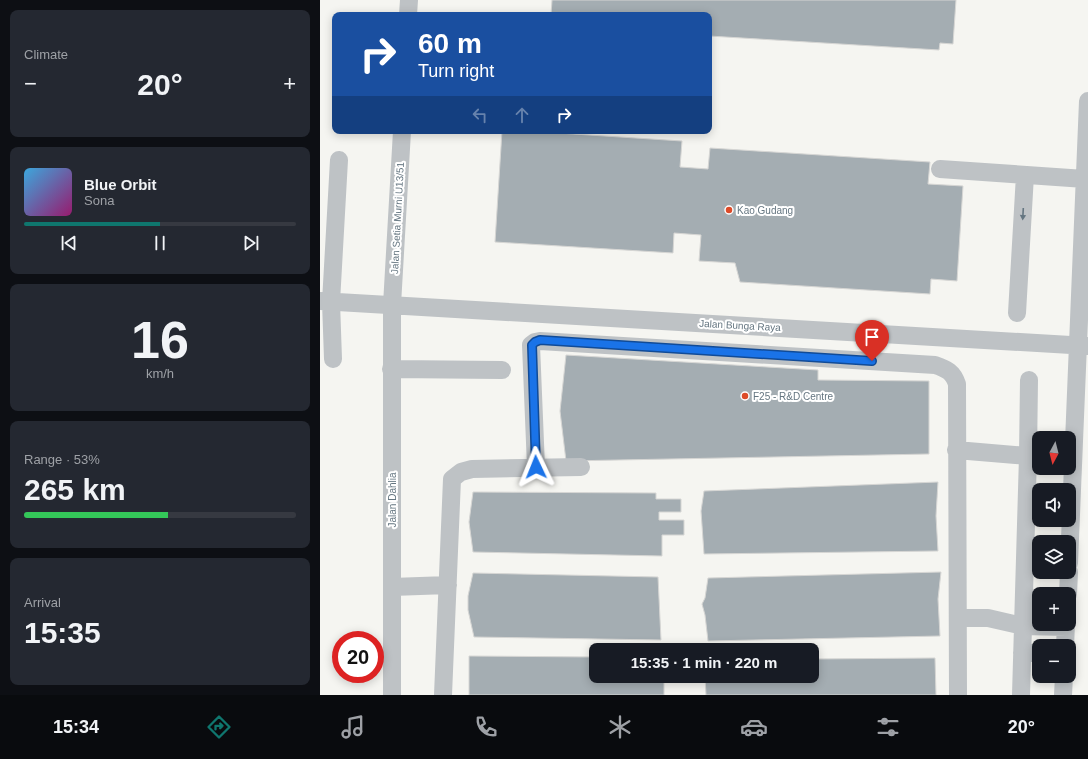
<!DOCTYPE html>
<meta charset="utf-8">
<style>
body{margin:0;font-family:Helvetica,sans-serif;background:#242831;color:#f1f3f6;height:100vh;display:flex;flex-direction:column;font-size:15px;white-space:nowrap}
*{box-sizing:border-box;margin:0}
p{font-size:13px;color:#9ea1a6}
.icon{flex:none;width:22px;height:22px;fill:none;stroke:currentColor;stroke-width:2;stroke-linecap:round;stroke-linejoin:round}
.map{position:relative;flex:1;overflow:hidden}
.drawer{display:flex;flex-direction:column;gap:10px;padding:10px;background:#0d0f14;width:320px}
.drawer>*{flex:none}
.guide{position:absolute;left:12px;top:12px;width:380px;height:122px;border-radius:8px;box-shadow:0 2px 10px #0003;background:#1a4fa0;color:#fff;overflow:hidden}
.needle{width:26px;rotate:187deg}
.tools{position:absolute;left:712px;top:431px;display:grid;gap:8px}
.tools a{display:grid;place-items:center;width:44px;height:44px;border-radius:8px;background:#171b24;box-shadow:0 2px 10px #0003;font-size:20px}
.speed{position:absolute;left:12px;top:631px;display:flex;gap:8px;font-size:20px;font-weight:700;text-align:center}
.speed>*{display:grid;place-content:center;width:52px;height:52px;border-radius:50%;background:#171b24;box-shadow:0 2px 10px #0003;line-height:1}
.speed .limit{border:6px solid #d22;background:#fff;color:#111}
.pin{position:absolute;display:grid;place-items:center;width:34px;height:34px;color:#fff;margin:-41px -17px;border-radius:50% 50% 50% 0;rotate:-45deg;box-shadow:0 0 4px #0007}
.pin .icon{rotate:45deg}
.me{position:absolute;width:44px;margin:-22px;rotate:358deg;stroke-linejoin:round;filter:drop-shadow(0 0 3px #0008)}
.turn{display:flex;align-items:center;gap:14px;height:84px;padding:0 20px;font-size:18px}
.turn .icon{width:52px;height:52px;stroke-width:2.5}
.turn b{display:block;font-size:28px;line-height:34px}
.lanes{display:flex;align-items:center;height:38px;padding:0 20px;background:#0003;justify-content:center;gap:20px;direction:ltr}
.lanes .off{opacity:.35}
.big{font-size:30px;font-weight:600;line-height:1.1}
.drawer .tile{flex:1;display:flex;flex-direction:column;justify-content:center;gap:6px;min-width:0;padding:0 14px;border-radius:8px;background:#242831}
.drawer .dial{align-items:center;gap:0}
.dial b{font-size:52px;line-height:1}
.song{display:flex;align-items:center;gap:12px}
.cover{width:48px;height:48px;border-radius:6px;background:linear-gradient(135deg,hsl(200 70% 55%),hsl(320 70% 35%))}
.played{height:4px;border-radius:2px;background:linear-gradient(90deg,#0f766e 50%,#363941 50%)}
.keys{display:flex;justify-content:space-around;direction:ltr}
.heat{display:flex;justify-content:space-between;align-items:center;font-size:22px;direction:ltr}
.charge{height:6px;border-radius:3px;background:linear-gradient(90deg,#34c759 53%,#363941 0)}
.trip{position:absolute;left:269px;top:643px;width:230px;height:40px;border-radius:8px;background:#171b24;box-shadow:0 2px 10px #0003;font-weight:600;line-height:40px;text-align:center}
.dock{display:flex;height:64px;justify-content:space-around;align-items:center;background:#090b0e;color:#9ea1a6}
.dock .icon{width:28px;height:28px}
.dock .selected{color:#0f766e}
.dock b{font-size:18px;color:#f1f3f6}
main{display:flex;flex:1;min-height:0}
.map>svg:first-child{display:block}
.building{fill:#a4adb2;stroke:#d6d6d4}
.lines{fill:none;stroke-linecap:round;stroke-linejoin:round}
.minor{stroke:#bec2c5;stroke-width:18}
.oneway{fill:#657681}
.route-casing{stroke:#114b97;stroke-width:10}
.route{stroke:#1a73e8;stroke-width:7}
.poi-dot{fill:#dd4b29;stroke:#fff;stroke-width:1.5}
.labels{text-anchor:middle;stroke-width:4;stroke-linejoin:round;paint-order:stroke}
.poi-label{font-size:10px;fill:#657681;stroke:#fff;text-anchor:start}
.street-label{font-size:10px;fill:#657681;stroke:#fff}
</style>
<main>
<section class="drawer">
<div class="tile"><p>Climate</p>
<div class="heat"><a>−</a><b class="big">20°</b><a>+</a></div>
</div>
<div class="tile">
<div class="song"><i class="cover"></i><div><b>Blue Orbit</b><p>Sona</p></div></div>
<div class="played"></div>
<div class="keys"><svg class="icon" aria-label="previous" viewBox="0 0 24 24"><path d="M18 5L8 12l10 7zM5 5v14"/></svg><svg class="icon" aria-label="pause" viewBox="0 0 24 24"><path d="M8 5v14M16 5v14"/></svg><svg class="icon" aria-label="next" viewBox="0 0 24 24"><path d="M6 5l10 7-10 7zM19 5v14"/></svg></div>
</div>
<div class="tile dial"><b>16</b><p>km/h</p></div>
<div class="tile"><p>Range · 53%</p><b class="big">265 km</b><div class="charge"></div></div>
<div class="tile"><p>Arrival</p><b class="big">15:35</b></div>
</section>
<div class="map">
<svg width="768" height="695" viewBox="0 0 768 695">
<rect width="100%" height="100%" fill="#f5f5f1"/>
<path class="building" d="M232,0H636L633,44L620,43L619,50L389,36V15H231Z
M182,131H207L362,141L360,167L388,169L390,148L610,162L608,184L643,186L637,281L611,279L610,294L420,282L415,263L379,261L381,235L354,233L353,253L175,242Z
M246,355L498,370V380L609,381V454L246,461L240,411Z
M618,482L616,516L618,551L384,554L381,511L384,491Z
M153,492L336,493V499H361V512H339V520H364V535H342V556L153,552L149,522Z
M621,572L618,599L620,636L388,641L385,615L382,604L385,598L388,578Z
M153,573L338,577L341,640L154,637L148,610V596Z
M149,656L276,657V676H344V695H149Z
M615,658L616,695H386L385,676H492V659Z"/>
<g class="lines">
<path class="minor" d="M88,15L89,0
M620,169L765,179
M0,301L768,346
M697,313L705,175
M13,359L11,302L19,160
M71,369L182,370
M636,450L708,456L709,380
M216,467L211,345L215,342L220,341L615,365C627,369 633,372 637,384L638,695
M749,563L768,101
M72,587L128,585
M748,594L749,572
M638,618H668L703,626L746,627
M745,646L746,624
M702,653H719
M72,695V305L82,131
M123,695L132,479L141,472L152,469L261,467
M701,695L708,456H719
M743,695L744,676"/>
</g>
<defs><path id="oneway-solid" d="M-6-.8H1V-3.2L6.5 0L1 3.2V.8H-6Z"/></defs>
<use class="oneway" href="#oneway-solid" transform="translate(703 214) rotate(93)"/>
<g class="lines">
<defs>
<path id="route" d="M216,467L212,345L215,342L220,340L552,361"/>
</defs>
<use href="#route" class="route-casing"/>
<use href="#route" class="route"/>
</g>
<g class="poi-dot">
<circle cx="409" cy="210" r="4"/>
<circle cx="425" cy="396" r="4"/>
</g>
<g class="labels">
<g class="poi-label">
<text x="417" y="214">Kao Gudang</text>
<text x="433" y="400">F25 - R&amp;D Centre</text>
</g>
<g class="street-label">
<text transform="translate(77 218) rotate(-87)" y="4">Jalan Setia Murni U13/51</text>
<text transform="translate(420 325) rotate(3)" y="4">Jalan Bunga Raya</text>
<text transform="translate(72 500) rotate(-90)" y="4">Jalan Dahlia</text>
</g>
</g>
</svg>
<div class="tools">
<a><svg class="needle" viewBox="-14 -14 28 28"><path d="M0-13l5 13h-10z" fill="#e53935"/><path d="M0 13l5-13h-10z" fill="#9ea1a6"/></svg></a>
<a><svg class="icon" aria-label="sound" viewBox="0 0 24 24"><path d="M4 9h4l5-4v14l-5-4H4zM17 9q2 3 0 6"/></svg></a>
<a><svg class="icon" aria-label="layers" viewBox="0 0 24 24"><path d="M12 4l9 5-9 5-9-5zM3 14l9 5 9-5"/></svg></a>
<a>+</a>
<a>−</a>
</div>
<div class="speed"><div class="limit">20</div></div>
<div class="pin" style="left:552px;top:361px;background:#d93025"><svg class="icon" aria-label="arrive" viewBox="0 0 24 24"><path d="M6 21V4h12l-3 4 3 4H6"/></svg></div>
<svg class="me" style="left:216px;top:467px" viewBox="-20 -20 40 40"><path d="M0-17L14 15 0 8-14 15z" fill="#1a73e8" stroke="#fff" stroke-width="4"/></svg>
<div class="trip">15:35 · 1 min · 220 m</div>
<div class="guide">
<div class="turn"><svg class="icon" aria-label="right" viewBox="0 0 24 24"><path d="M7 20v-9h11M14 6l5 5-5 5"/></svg><div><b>60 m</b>Turn right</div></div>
<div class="lanes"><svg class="icon off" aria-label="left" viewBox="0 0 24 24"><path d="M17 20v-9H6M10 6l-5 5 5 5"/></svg><svg class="icon off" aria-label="ahead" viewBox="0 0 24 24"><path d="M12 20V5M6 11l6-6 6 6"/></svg><svg class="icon" aria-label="right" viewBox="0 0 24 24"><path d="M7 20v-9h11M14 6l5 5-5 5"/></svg></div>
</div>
</div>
</main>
<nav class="dock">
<b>15:34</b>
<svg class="icon selected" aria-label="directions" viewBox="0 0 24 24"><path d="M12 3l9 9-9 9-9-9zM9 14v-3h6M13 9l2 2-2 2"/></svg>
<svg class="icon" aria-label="music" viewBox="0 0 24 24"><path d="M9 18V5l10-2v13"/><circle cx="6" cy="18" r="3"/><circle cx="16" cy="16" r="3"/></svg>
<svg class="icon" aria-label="phone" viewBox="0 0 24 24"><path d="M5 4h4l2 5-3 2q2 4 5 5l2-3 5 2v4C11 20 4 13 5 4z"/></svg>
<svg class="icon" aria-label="climate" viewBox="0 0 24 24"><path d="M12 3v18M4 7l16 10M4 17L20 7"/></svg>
<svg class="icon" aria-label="car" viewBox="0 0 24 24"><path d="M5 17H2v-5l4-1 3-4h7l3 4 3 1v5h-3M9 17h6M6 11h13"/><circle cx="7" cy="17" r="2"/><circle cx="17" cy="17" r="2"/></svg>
<svg class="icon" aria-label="filters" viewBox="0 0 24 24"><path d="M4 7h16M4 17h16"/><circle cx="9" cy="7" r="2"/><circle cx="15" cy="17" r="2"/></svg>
<b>20°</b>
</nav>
